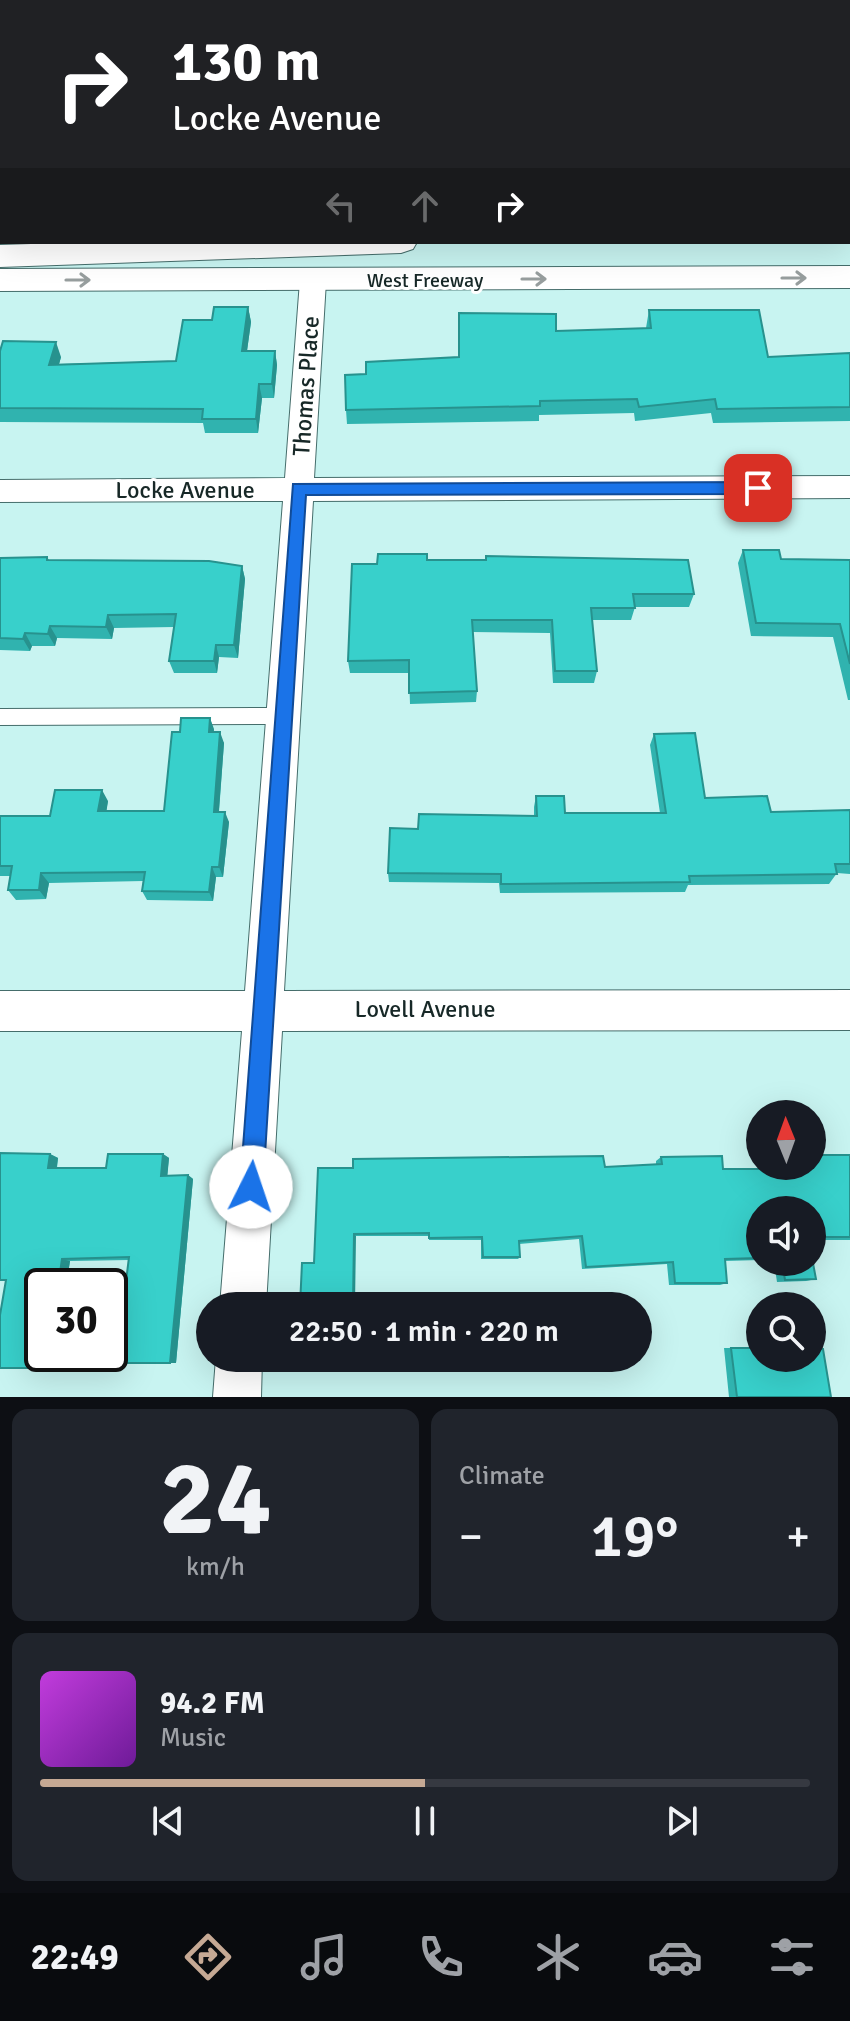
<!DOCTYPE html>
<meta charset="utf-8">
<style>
body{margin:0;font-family:Signika,sans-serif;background:#20242c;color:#f1f3f6;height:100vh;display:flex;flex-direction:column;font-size:30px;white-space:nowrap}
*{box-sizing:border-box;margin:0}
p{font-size:26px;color:#9ea1a6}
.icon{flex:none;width:44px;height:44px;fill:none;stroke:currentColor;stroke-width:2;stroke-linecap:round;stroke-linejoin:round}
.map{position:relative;height:1397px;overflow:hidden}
.drawer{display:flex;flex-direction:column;gap:12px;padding:12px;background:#0d0f14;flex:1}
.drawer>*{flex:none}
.guide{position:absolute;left:0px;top:0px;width:850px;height:244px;box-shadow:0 8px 32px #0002;background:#202124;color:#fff;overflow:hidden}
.needle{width:52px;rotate:359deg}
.tools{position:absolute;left:746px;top:1100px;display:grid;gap:16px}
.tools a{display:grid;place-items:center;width:80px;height:80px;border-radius:50%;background:#171b24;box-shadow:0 8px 32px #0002;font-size:40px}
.speed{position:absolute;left:24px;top:1268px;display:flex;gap:16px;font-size:40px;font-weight:700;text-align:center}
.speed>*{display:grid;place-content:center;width:104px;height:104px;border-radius:50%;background:#171b24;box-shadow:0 8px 32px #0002;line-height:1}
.speed .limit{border:4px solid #111;border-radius:12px;background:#fff;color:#111}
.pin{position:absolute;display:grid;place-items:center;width:68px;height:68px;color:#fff;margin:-34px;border-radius:16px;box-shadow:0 4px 12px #0006}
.me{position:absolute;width:88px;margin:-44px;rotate:4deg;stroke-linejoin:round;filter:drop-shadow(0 0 6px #0008)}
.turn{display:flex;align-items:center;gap:28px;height:168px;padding:0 40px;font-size:36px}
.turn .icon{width:104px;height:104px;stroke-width:2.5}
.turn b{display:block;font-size:56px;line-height:68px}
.lanes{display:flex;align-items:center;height:76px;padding:0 40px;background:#0003;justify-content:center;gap:40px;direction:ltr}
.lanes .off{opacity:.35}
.big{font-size:60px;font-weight:600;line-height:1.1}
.drawer .tile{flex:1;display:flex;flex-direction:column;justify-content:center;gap:12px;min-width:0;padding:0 28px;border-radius:16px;background:#20242c}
.drawer .dial{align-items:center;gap:0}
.dial b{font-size:104px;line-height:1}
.song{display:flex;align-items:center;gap:24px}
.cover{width:96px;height:96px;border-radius:12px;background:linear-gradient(135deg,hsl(290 70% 55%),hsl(280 70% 35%))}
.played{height:8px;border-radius:4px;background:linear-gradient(90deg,#c6a994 50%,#363941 50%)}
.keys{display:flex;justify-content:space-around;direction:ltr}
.heat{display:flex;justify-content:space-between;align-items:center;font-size:44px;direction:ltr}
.drawer .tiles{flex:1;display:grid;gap:12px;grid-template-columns:1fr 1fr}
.tile:last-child{grid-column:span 2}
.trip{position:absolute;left:196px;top:1292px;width:456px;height:80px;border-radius:40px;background:#171b24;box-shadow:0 8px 32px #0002;font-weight:600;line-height:80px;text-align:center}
.tabs{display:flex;height:128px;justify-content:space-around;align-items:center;background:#090b0e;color:#9ea1a6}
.tabs .icon{width:56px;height:56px}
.tabs .current{color:#c6a994}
.tabs b{font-size:36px;color:#f1f3f6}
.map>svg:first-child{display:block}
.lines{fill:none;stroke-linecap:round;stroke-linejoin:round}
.service-casing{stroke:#456d6b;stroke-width:2}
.minor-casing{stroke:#456d6b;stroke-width:2}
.secondary-casing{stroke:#456d6b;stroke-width:2}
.motorway-casing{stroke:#456d6b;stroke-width:2}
.service{fill:#fff;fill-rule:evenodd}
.minor{fill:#fff;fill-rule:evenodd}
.secondary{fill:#fff;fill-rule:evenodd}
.motorway{fill:#fff;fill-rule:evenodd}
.wall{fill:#30b3af}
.shaded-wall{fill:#27928e}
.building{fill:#38d0cb;stroke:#27928e;stroke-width:2}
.oneway{stroke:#979e9e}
.route{fill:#1a73e8;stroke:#114b97;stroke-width:2}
.labels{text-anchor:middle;stroke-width:6;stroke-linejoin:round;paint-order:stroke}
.far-street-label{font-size:20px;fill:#172827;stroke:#fff}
.street-label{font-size:24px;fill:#172827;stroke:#fff}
</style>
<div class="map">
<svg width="850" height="1397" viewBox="0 0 850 1397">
<rect width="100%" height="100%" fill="#c8f4f1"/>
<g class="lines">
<defs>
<path id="service" d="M752,0H764L765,2H753Z
M283,708L289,710L292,716L289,722L283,724L0,725V709Z"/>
<path id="minor" d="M332,0H352L353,2H331Z
M313,272L322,275L326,281L314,478L850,476V498L313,501L284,991L850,990V1030L282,1031L266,1306H220L242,1031H0V991H245L283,501L0,502V480L285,478L300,281L304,275Z
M216,1358H262L261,1397H213Z"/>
<path id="secondary" d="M848,61L850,62V80L848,79Z
M0,69H2V87H0Z
M850,266V288L0,291V269Z"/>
<path id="motorway" d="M0,91H2V109H0Z
M848,110H850V128H848Z
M0,189H2V209H0Z
M848,191H850V211H848Z
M848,223H850V243L843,242H848Z
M93,242H417L413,249L401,253L0,267V245Z"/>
</defs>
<use href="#service" class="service-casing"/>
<use href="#minor" class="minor-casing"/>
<use href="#secondary" class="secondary-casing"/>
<use href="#motorway" class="motorway-casing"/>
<use href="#service" class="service"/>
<use href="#minor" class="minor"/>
<use href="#secondary" class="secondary"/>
<use href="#motorway" class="motorway"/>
</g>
<path class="wall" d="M1,0H72L71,2H2V28L0,24Z
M410,0H530V2H410Z
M248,307L251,322L247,351H275L277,365L274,398H262L258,433H205L203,423L0,422V351L61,357L59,364L176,361L212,320Z
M649,310L768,357L850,353V421L713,423L711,413L635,421L634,413L539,415V421L347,424L346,410L366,374L458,357L556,331L646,328Z
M743,550L781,559L850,560V700H848L833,637L751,636L738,563Z
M47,557L49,560L242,566L245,579L238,658L219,657L217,673H174L169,661L174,627L114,628L112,639L57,638L55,646H32L30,651L0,650V558Z
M427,560L694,594L689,607H635L631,620H592L597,671L594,683H553L550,633L473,632L477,691L476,702L410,704L409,673H350L348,661L377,564Z
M210,718L214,732L224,743L219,812L229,822L223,877H216L213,901L147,900L142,891L143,881L49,883L46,899L16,900L8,890L10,876H0V816H50L108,801L106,811H164L180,732Z
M654,734L705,798L771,812L850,810V874L837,873L829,884L688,885L685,892L500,893L499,883L389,882L388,873L418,829L534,816V807L536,796L565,813H660L650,745Z
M0,1153L50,1154L58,1158L57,1168H106L108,1154H163L169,1158L167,1176L188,1175L193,1179L176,1363H116L129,1260L70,1261L66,1286H42V1354H56L55,1367L0,1368V1315L6,1281H0Z
M850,1155V1240H812V1210H760V1260L725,1261L727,1283L720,1285H669L667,1264L582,1269L579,1239L519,1244L520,1257L518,1259H481V1240H429V1236H356L314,1263L318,1168L605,1167L656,1165V1161L661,1157L723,1169H786L785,1166H812Z
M774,1262H812L816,1279L806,1281L777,1282Z
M724,1348H760L831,1397H729Z"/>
<path class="shaded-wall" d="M248,307L251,322L245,365L242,351Z
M56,342L61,357L55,379L49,365Z
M275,351L277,365L274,398L272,384Z
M259,384L262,398L258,433L256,419Z
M242,566L245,579L238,658L234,645Z
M108,615L114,628L112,639L106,627Z
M50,626L57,638L55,646L48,634Z
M25,633L32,646L30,651L23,639Z
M216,645L219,657L217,673L214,661Z
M210,718L214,729L213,744L209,732Z
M220,732L224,743L218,822L214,812Z
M102,790L108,801L105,821L98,811Z
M225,812L229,822L223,877L219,867Z
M212,867L216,877L213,901L209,892Z
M41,873L49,883L46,899L39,890Z
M50,1154L58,1158L56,1172L48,1168Z
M163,1154L169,1158L167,1180L161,1176Z
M188,1175L193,1179L176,1363H170Z
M354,1234L356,1236L355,1306H353Z
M62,1259L70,1261L66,1286H58Z
M47,1354H56L55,1367L45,1368Z"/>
<path class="building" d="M1,0H63V2H2V12H0Z
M214,307H248L242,351H275L272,384H259L256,419H202L203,409L0,408V351L3,341L56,342L49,365L176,361L183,320H212Z
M649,310H759L768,357L850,353V407L717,409L715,399L639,407L637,399L540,401V406L346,410L345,375L366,374V362L459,357V313L556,314V331L651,328Z
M743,550H779L781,559L850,560V664L840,624L756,623Z
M378,554H427V560H486V556L688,560L694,594H633L635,608H591L597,671H555L552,620H472L477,691L409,693V660L348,661L352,564H377Z
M47,557V560L209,561L242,566L234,645H216L214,661H169L176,614L108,615L106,627L50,626L48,634L25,633L23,639L0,638V558Z
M181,718H210L209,732H220L214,812H225L219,867H212L209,892L142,891L145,872L41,873L39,890H8L12,866H0V816H50L55,790H102L98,811H164L172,732H180Z
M695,733L705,798L767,796L771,812L850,810V864H835L837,874L689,876L690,882L501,884V874L388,873L390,828L418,829L419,814L537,816L536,796H564L565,813H666L654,734Z
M0,1153L50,1154L48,1168H106L108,1154H163L161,1176L188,1175L170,1363H116L129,1257L62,1259L58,1286H42V1354H47L45,1368H0V1315L6,1280H0Z
M812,1155H850V1237H812V1210H760V1258L725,1259L727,1283H675L673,1262L586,1267L582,1236L519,1241L520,1257H483L482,1237L429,1238V1233L354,1234L353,1306H300L302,1263H314L318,1168H353V1159L603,1156L605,1167L662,1164L661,1157L722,1156L723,1169H794V1166H812Z
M812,1258L816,1279L785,1280L782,1262H812Z
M731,1348H760V1358H812V1349H823L831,1397H737Z"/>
<defs><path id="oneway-shaft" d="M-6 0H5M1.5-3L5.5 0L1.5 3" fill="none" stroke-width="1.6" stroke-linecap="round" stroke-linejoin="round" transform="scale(2)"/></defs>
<g class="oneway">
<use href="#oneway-shaft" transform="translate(794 278)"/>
<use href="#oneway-shaft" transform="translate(534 279)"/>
<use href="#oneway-shaft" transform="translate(78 280)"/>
</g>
<path class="route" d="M758,482L766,488L758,494L306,495L263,1187L259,1195L251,1199L243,1195L240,1187L293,484Z"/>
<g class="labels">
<g class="far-street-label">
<text x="425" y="287">West Freeway</text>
</g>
<g class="street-label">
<text transform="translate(306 386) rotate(-86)" y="8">Thomas Place</text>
<text x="185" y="498">Locke Avenue</text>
<text x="425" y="1017">Lovell Avenue</text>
</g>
</g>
</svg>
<div class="tools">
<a><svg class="needle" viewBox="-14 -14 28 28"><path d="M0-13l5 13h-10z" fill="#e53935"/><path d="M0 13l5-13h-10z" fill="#9ea1a6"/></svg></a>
<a><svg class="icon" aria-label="sound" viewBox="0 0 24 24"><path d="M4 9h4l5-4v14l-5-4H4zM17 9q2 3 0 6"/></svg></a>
<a><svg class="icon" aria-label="search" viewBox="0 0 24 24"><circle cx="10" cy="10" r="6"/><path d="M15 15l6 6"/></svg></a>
</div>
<div class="speed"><div class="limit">30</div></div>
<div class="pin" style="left:758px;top:488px;background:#d93025"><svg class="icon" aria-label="arrive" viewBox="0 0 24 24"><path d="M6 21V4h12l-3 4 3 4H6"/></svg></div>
<svg class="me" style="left:251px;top:1187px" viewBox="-20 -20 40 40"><circle r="19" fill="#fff"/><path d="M0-13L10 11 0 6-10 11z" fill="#1a73e8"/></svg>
<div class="trip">22:50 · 1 min · 220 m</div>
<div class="guide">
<div class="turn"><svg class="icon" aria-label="right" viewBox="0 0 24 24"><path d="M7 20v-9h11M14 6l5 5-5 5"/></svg><div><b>130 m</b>Locke Avenue</div></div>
<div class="lanes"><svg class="icon off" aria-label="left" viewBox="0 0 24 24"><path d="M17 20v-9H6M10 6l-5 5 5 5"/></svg><svg class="icon off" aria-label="ahead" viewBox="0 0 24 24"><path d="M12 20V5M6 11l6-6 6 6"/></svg><svg class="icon" aria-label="right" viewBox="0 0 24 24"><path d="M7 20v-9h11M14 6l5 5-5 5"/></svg></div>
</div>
</div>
<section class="drawer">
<div class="tiles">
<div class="tile dial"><b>24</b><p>km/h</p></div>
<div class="tile"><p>Climate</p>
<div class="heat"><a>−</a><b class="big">19°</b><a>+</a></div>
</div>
<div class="tile">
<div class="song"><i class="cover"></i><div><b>94.2 FM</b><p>Music</p></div></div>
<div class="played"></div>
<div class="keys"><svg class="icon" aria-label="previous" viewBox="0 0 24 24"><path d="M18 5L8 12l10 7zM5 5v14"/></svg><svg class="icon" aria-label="pause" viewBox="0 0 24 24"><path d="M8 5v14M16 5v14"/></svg><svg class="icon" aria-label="next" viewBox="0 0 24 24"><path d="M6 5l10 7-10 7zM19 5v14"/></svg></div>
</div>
</div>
</section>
<nav class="tabs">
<b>22:49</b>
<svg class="icon current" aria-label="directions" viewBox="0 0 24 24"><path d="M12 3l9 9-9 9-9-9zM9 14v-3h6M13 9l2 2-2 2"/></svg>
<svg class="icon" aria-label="music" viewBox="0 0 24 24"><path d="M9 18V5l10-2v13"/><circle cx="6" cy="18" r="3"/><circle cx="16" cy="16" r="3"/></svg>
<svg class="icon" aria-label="phone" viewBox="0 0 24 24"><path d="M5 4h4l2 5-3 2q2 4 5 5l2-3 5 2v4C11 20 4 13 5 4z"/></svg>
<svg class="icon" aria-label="climate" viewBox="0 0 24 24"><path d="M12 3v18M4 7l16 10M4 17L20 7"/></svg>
<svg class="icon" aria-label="car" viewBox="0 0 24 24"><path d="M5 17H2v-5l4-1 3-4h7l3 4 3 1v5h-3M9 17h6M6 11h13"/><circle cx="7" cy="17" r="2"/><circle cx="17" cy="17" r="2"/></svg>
<svg class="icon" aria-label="filters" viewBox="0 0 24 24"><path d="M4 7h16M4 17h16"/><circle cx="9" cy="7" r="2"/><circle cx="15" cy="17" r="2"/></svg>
</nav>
